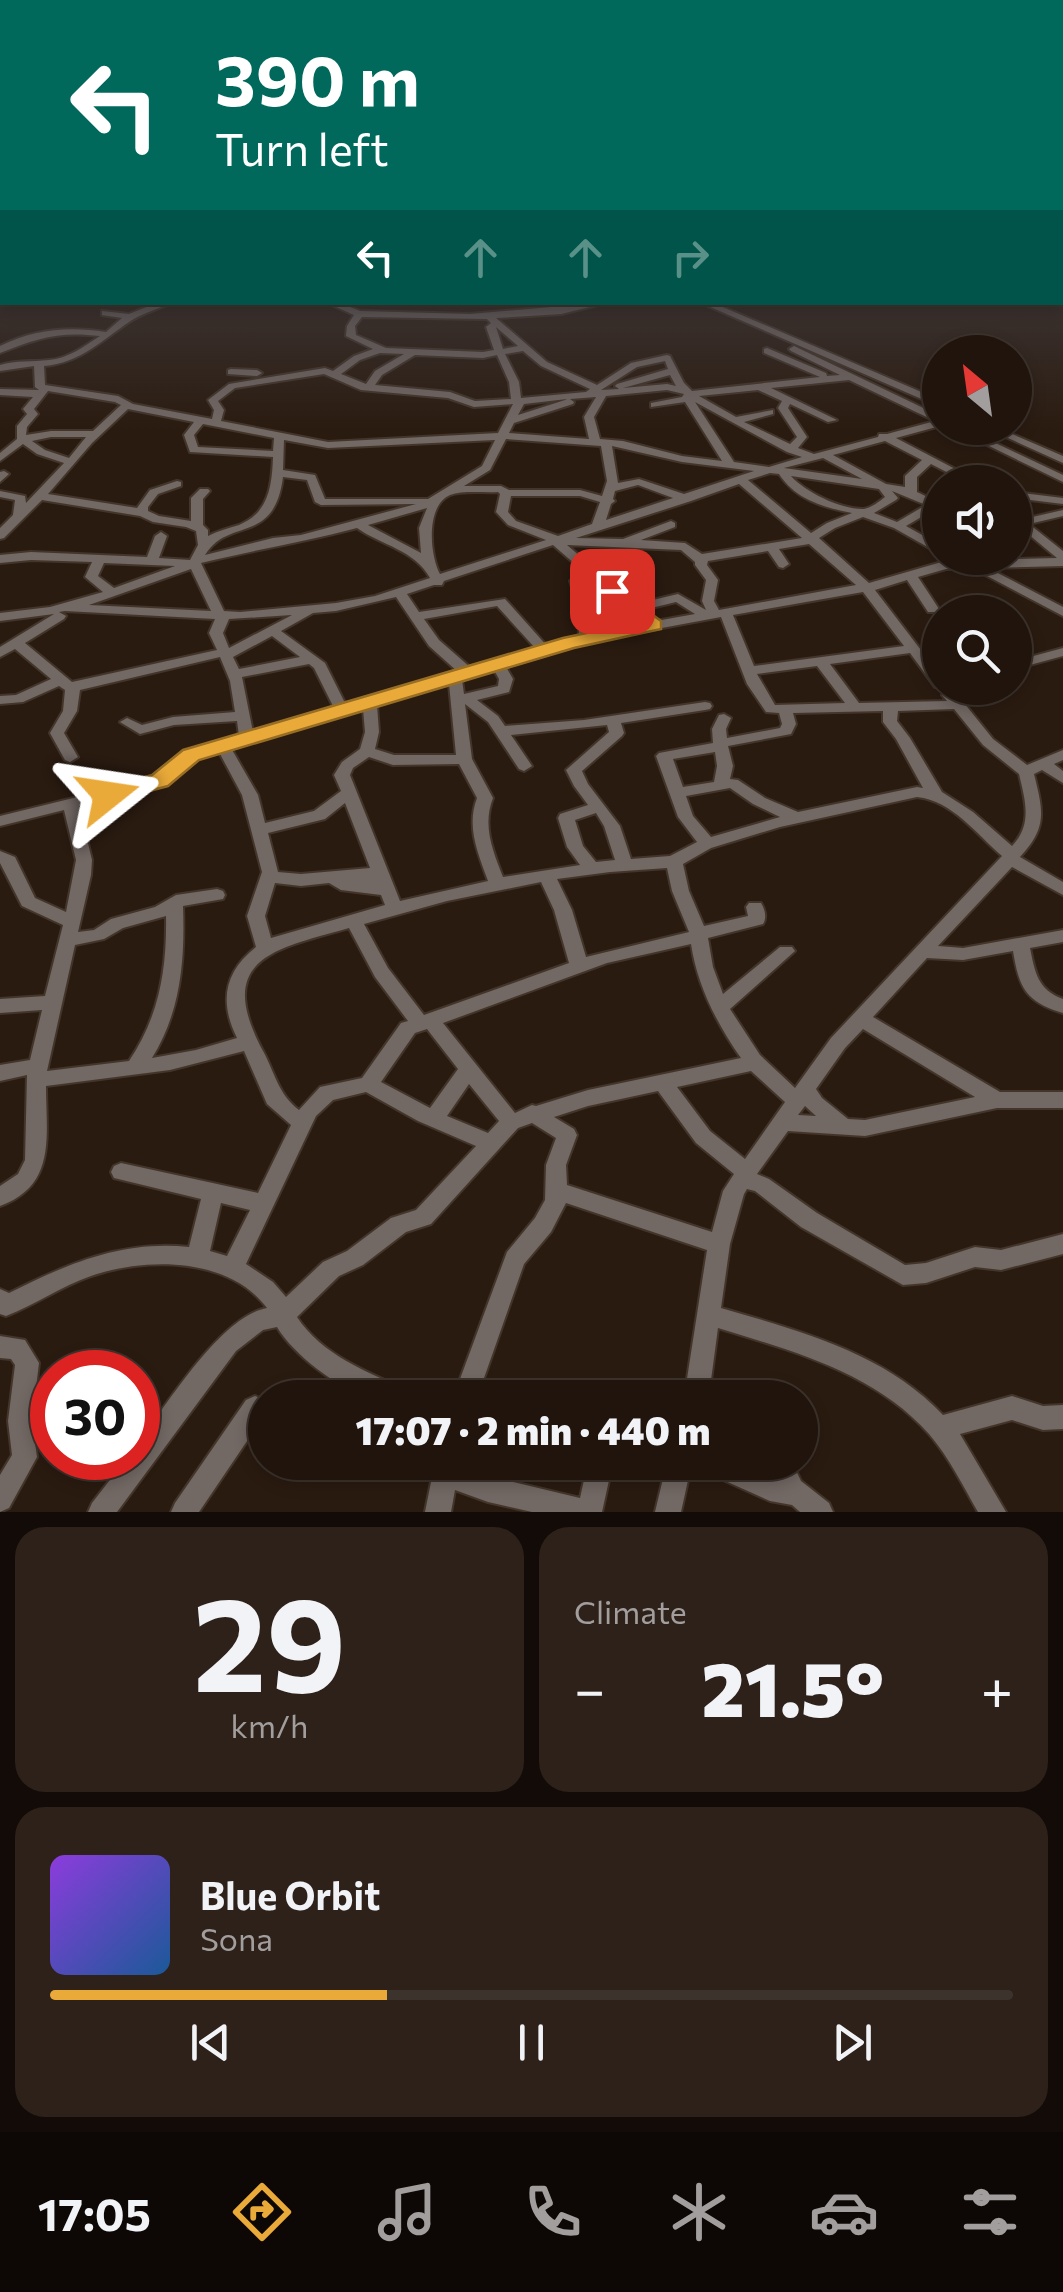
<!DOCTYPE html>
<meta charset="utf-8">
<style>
body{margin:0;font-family:Commissioner,sans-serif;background:#2d211a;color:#f1f3f6;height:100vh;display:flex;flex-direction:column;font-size:38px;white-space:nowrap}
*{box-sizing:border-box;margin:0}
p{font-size:32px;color:#a29e9d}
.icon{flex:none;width:55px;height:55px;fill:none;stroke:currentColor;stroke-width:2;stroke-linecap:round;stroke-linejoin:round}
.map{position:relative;height:1512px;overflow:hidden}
.details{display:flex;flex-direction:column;gap:15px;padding:15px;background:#120b07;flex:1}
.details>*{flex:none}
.top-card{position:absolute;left:0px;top:0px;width:1065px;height:305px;box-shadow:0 5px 15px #0003,0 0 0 2px #3d332d;background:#00695c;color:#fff;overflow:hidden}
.needle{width:65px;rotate:331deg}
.tools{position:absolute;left:922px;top:335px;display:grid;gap:20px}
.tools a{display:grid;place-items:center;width:110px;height:110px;border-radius:50%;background:#20140c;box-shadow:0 5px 15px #0003,0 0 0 2px #3d332d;font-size:50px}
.speed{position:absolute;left:30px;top:1350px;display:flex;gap:20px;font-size:50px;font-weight:700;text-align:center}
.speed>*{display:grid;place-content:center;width:130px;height:130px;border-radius:50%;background:#20140c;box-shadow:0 5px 15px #0003,0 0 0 2px #3d332d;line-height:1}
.speed .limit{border:15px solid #d22;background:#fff;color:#111}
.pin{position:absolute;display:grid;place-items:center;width:85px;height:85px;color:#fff;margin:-42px;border-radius:20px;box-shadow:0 5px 15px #0006}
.me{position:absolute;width:110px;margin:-55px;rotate:75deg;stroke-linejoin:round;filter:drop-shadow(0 0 8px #0008)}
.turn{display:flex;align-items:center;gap:35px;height:210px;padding:0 50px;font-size:45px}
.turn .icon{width:130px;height:130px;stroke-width:2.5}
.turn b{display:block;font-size:70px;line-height:85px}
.lanes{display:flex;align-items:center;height:95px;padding:0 50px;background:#0003;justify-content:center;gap:50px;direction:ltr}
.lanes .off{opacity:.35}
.big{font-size:75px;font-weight:800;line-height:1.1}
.details .tile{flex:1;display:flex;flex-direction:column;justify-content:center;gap:15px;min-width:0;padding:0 35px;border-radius:30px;background:#2d211a}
.details .dial{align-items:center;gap:0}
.dial b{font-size:130px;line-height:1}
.song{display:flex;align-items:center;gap:30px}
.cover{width:120px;height:120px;border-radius:15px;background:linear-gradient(135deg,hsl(270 70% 55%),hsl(210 70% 35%))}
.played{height:10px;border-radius:5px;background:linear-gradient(90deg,#eaaa39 35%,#3d332d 35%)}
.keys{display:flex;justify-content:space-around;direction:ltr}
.heat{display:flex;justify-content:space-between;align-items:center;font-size:55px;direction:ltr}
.details .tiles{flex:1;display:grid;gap:15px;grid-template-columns:1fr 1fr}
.tile:last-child{grid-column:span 2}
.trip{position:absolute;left:248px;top:1380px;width:570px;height:100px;border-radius:50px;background:#20140c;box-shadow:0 5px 15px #0003,0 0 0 2px #3d332d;font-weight:800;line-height:100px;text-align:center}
.dock{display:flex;height:160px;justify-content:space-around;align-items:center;background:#0d0805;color:#a29e9d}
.dock .icon{width:70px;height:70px}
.dock .selected{color:#eaaa39}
.dock b{font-size:45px;color:#f1f3f6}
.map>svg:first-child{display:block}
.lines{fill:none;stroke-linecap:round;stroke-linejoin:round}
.minor-casing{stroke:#43352a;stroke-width:4}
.minor{fill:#726864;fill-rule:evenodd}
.route{fill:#eaaa39;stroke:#986e25;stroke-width:2.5}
</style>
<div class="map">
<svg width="1063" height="1512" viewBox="0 0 1063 1512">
<rect width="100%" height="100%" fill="#2a1b10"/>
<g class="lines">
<defs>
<path id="minor" d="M0,219H2V223H0Z
M0,256H2V260H0Z
M0,276H2V282H0Z
M2,296L3,302L0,304V297Z
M159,302H173C159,309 142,313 129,322C101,341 80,363 44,366L45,385L118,396L133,404L212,419L214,410L208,400L229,384L325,368L333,371L354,356L373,349L346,336L347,326L354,315L325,302H338L360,311L470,314L610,302L561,314L496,318L547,362L597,385L631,363L667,355L670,356L684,383L692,391L820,377L764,353V349L767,348L826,373L827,376L840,375L791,351L789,349L794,346L940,416V426L896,438L980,482H966L931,464L917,477V492L940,503V510L935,509L906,526L940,545V554L894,528L863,517L835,528L819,538L869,583L945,561L1057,558L1016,524L1015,521L1063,510V516L1029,524L1063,551V566L988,568L1063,607V616L972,568L946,569L918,577L939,609L938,612H928L907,580L875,590L940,675V688H943L935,687L910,653L830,664L859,703L947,701L942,695L944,692L997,688L999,691L997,694L960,698L993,739L1027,765L1063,750V760L1054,764L1063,771V783L1042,770L1034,774C1043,811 1048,827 1020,857L1063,882V895L1012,867L938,946L963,948L1063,930V942L1030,948C1035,973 1038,990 1063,999V1013C1026,1002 1019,988 1013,951L963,960L927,958L873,1017L1000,1092H1063V1108H997L865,1136L788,1131L757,1174L769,1179L817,1213L905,1265L926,1263L975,1247L1001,1250L1063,1234V1254L1001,1270L975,1267L926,1283L903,1285L801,1227L755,1191L747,1189L744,1194L730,1244L721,1308C800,1331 885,1353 943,1415L1012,1396L1043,1406L1063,1405V1429L1043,1430L1012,1420L960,1434L1006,1512H978C963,1486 949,1457 929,1434C875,1373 793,1351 718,1328L711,1380L735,1390L738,1398H684L707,1250L566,1203L551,1232L524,1264L477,1398H453L507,1252L535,1218L545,1200L546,1165L556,1138L532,1123L518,1128L431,1224L406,1232L363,1265L339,1276L297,1317C322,1355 367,1372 407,1390L410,1398C398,1398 382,1400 370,1397C339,1390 293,1354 277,1327L263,1330L236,1351L117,1512H88L92,1503L127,1458H138V1443C166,1406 221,1316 267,1308C229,1257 146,1257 91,1276C61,1286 35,1305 6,1316L0,1314V1289L9,1293C67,1264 122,1240 189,1247L201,1199L114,1178L111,1172L114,1166L121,1163L258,1193L291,1125L267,1104L244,1051L170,1070L46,1086C46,1136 57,1185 0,1206V1186L18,1174L25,1160L27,1075L0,1081V1065L30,1060L42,1010L0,1013V999L45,996L63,925L22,906L0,863V851L15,857L35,898L66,912L76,860L64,810L0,826V816L155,778L186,752L239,736L237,721L174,725L140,734L120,722L127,718L142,725L173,717L235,712L230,681L220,657L80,690L77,711L64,733L78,757L70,762L65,760L50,733L63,711L65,690L59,686L23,702L0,704V696L16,695L51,679L15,649L0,657V647L54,614L0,621V613L50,607L103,592L85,577L92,562L31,560L0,563V555L31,552L147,557L155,536L161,532L167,536L159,558L190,560L198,545L196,531L186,527L153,522L140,516L42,500L4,538L0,539V528L13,515L15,500L0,497V491L25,496L26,503L64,463L37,454L23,444L0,461V453L17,439V426L27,414L23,409L33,397L0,395V389L39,390L35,387L34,366L0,371V365C16,360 32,362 49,360C67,359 85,346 100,336C60,331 37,338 0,353V346C34,329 69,326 106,332L122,318L102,315V311L129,314ZM362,317L487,319L491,323L486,327L494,350L483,352L386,348L356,335L355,326ZM496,327L518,346L503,349ZM523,351L541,366L590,389L586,392L521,398L519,382L505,354ZM380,353L404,354L375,371L366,384L341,374L360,360ZM415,355L483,358L497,355L509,382L511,399L475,401L450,392L375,385L382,375ZM665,361L668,369L617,384L615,386L619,389L601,390L637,367ZM324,374L361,390L448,398L474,407L513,404L498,433L328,442L221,421L224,410L218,401L235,388ZM670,375L676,386L667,384L623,388ZM849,380L935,421L887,434H879L878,437L814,454L798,448L807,437L788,408L790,404L828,422L837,420L771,388ZM667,390L684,394L682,397L651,403V407L685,402L722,461L682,456L623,441L600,439L594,417L606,396ZM758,390L782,401L778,408L797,437L790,444L744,422L773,414V410L736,417L699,396ZM48,391L115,402L121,405L93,431H51L26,435L27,427L38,414L34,409ZM596,397L584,417L589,439L509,433L514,423L573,404L574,402L570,399ZM567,399L565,400L518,415L524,404ZM695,402L787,452L802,457L769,467L734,462ZM128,409L194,422L184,435L190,452L273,457C272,485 269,513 239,525C229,528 218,531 208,536V530L203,525V499L210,491L208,489H200L191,498V521L159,516L148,511V507L158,494L181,486V482L177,481L150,490L137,508L48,494L92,443ZM203,424L274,438L273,451L198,447L194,435ZM51,437H86L69,458L45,450L32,441ZM506,439L601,446L607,481L602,496L580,490H509L501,486H464L490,470ZM284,440L328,448L495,440L482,466L428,499H325L315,475L283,470ZM885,441L922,460L905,476V487L886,484L833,455ZM612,446L682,462L754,471L684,494L639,479L618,483ZM823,458L862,479L784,468ZM770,473L779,474C796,500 823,507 852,513L827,523L811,533L748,480ZM791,476L879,489L885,497C880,501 871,508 864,509C842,510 805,492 791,476ZM283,477L307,480L315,502L321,505L416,504L301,535L273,538L205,555C229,516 274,546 283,477ZM739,484L802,538L702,554L685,543L641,540L675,527V523L671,521L623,539L576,538L691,501ZM638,485L673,498L606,520L611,504L615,501L613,499L615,491ZM892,491L926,505L897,522L874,513L896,500L898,498ZM498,492L500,494L496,512L508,525L546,540L440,574C430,556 425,506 450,495C463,490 484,493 498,492ZM511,496H580L600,502L592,524L558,536L516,521L508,512ZM427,508L419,528L421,553L368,525ZM357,528C381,545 415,550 430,578L375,596L336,603L240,612L224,611L201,563C253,550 305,542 357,528ZM809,544L856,585L719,610L714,601L718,580L707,565L708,561L768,551L779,567L783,568L789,564L779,549ZM553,545L643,623L592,633C591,614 592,588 576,577L570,581L578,604L579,636L547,646L505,599L419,612L407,594L434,585H442L444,581ZM567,545L681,550L695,562V565L706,580L702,601L706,610L678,594L636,604ZM104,563L175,566L114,588L98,576ZM191,569L211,611L89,605ZM863,592L904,646L754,666L733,615ZM396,597L429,646L458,672L346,705L325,663L281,631L313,613L336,611ZM676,602L695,614L656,621L643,610ZM497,606L536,649L471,668L439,640L424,619ZM65,611L215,619L209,633L217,650L72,682L25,643L64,619L66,616L59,612ZM292,615L229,648L223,633L229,619ZM721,617L747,684L766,712L779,713L782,724L780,728L727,738L726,729L731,718L724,714L719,715L712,729L713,743L659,753L656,756L678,817L697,842L670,856L631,859L620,826L588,784L582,771L622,736L624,733L621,723L705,710L710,709L712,706L710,703L705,702L584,720L505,726L498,716L477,700L509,692L513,679L506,667L597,640ZM272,636L300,657L239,669L233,657ZM309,664L314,668L334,708L253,732L242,677ZM817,666L845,703L775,705L757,674ZM494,670L499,679L498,686L464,694L462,680ZM449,684L456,755H394L375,749L379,732L377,705ZM465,704L488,722L519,769L524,771L532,766L511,735L607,725L609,732L566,770L574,786L588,805L560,814L558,818L567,847L580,865L503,877C493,851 482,826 493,798L472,759ZM363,709L365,732L360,749L342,762L334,775L341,791L314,811L265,823L258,795L231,748ZM954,709L983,745L1019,774C1025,800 1033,824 1012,846L973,812L942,792L910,738L897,721L898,711ZM883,711V722L896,739L923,788L917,787L798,812L765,798L738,780L730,779L733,766L728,746L791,734L796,724L793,713ZM219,752L242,795L262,872L247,916L256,947C224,972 219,1002 237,1038L196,1050L152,1058C181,1011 185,960 183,906L223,899L225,895L223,891L217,889L176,895L155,907L111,919L94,930L78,932L91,875L92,860L79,806L165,784L196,758ZM715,752L717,766L714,782L683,787L673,759ZM369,757L393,765L459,764L477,798C466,827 478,853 488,881L400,901L350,775L353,768ZM730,788L753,804L780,817L711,837L693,816L686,796ZM917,797C953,801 976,834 1002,856L831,1038L795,1088L760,1055L730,1009L795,951L792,947H780L723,994L713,967L708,938L763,924C767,918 765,909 761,903H749L746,907L748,916L704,926L689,891L683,864L711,848L780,827ZM345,803L370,868L301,874L278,872L268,833L325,819ZM596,813L604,826L615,860L596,862L583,846L575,820ZM667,868L672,891L689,932L586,957L572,910L557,879L610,872ZM541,882L554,910L569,963L424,1015L388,968L364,924L447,901ZM275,883L301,886L329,883L341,890L381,895L385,905L271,938L265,916ZM166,916C167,969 159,1017 129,1061L47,1071L75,945L104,939L123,928ZM349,928L375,977L408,1021L401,1023L362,1078L320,1087L299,1110C278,1094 275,1073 263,1051C213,958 275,949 349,928ZM691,944C697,985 717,1024 741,1058L588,1090L536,1106L532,1105L515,1113L443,1023L607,963ZM427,1029L458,1069L430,1108L381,1082L415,1033ZM863,1029L975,1097L865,1120L848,1119L822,1098L816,1089L845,1048ZM751,1071L785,1102L745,1159L710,1131L677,1087ZM469,1084L499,1121L488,1133L447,1116ZM658,1091L696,1143L734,1174L723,1191L712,1232L567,1185L566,1165L577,1135L574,1129L554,1117L588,1106ZM366,1092L418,1121L476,1146L416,1210L391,1218L347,1251L323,1262L286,1297L273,1282L246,1264L316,1116L333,1100ZM805,1106L816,1116L798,1115ZM221,1203L250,1210L227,1256L210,1251Z
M699,302H711L940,400V407Z
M231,369L257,370L262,373L257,376L228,374V370Z
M952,428H964L1063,475V482Z
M986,428H998L1063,456V463Z
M4,471L9,474L0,482V472Z
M1015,492L1063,498V504L1015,498Z
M1063,648V656L1015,669V661Z
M0,1336L25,1340L39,1363L32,1421L37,1457L9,1508L0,1512V1475L12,1455L8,1421L15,1365L11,1359L0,1358Z
M255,1396L264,1400V1416L199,1512H171L175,1503L246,1400Z
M435,1462H460V1466L488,1476L580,1498L588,1462H613L602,1512H532L488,1502L455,1490L451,1512H425Z
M667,1462H692L681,1512H655Z
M700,1462H742L772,1476L767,1462H792L801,1481L829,1503L833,1512H800L792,1505L770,1501L703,1471Z"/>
</defs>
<use href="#minor" class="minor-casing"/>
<use href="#minor" class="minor"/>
</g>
<linearGradient id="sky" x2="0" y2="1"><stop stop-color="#170f09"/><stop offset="0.51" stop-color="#443f42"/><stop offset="1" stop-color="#443f42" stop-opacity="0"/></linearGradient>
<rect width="1063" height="431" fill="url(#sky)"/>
<path class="route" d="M612,585L661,621V629L574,648L199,760L168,786L108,802L96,795L99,790L152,775L183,750L563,638L638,622L605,595V587Z"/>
</svg>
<div class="tools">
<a><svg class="needle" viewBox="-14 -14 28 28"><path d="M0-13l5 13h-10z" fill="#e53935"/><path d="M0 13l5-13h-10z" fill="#a29e9d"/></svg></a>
<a><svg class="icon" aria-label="sound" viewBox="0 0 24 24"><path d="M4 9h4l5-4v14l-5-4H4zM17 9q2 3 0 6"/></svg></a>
<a><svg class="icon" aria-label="search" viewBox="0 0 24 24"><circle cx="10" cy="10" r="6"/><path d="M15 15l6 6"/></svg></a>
</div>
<div class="speed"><div class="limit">30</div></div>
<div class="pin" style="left:612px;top:591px;background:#d93025"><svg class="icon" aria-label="arrive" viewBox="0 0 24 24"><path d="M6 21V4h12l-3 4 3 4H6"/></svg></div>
<svg class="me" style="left:108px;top:795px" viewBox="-20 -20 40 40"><path d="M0-17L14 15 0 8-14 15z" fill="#eaaa39" stroke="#fff" stroke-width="4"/></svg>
<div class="trip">17:07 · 2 min · 440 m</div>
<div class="top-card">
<div class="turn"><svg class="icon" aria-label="left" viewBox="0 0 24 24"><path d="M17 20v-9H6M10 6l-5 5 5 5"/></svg><div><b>390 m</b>Turn left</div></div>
<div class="lanes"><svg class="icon" aria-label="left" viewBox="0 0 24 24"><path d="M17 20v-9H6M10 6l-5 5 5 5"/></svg><svg class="icon off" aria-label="ahead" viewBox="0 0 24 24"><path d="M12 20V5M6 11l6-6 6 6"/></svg><svg class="icon off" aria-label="ahead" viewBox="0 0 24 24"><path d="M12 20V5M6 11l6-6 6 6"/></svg><svg class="icon off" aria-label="right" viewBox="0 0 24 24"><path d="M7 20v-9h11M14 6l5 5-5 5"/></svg></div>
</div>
</div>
<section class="details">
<div class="tiles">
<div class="tile dial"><b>29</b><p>km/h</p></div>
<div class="tile"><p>Climate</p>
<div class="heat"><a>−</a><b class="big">21.5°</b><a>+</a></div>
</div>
<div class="tile">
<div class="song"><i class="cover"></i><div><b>Blue Orbit</b><p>Sona</p></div></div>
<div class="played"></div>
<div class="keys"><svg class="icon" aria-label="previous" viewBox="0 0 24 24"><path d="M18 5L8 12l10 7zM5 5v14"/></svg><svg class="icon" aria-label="pause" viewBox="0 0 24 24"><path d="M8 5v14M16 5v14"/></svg><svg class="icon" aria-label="next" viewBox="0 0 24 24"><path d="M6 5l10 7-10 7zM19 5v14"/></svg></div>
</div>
</div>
</section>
<nav class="dock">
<b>17:05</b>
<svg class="icon selected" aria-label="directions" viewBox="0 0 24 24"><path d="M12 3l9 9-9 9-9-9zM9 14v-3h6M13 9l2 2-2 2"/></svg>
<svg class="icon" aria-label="music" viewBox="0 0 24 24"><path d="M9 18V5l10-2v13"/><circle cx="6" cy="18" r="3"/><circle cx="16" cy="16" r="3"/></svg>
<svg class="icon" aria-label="phone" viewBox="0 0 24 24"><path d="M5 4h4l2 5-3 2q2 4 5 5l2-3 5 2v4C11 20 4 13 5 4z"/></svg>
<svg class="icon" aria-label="climate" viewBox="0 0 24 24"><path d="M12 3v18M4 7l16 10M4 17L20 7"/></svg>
<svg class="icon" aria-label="car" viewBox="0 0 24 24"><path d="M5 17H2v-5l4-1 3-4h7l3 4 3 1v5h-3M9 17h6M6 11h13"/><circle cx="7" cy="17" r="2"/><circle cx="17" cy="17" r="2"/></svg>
<svg class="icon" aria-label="filters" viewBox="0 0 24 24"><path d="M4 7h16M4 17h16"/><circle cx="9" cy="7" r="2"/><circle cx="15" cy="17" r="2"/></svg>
</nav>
